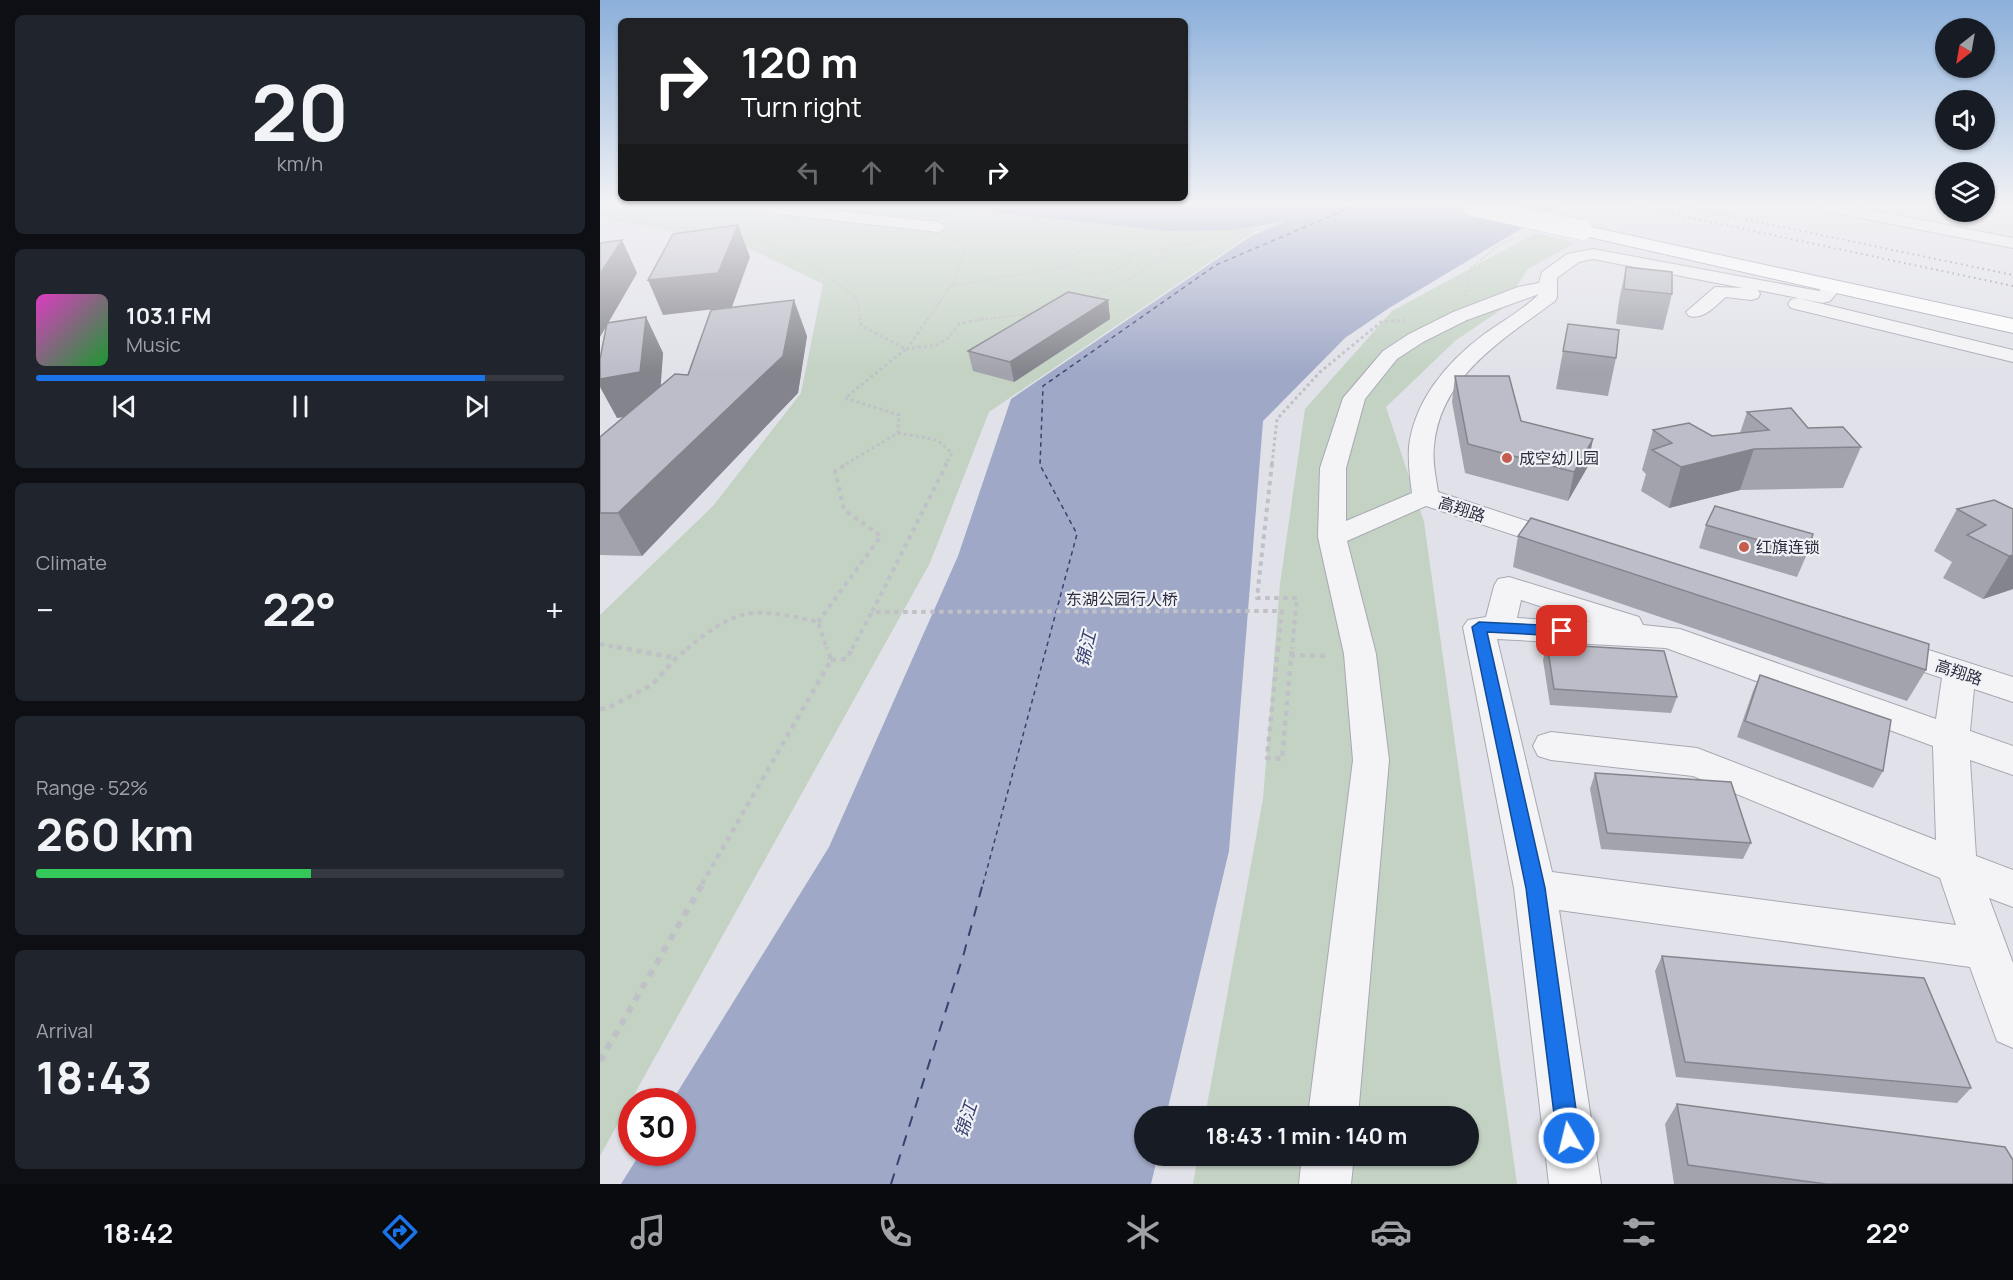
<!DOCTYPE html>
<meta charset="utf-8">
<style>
body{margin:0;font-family:Manrope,"Noto Sans SC",sans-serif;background:#20242c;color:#f1f3f6;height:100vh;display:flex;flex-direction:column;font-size:22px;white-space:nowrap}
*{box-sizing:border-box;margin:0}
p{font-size:20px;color:#9ea1a6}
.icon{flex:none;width:33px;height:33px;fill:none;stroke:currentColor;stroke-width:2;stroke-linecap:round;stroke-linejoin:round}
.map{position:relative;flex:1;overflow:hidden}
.side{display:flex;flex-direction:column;gap:15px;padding:15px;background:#0d0f14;width:600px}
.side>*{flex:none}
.guide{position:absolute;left:18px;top:18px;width:570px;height:183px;border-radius:9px;box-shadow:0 2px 4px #0004;background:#202124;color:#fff;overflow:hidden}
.needle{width:39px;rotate:211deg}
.tools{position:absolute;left:1335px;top:18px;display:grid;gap:12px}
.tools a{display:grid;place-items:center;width:60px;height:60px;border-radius:50%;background:#171b24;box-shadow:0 2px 4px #0004;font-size:30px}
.speed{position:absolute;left:18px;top:1088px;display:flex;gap:12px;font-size:30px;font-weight:700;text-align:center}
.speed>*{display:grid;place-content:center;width:78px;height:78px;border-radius:50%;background:#171b24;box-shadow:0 2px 4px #0004;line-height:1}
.speed .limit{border:9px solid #d22;background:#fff;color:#111}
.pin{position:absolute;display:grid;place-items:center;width:51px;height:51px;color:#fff;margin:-26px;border-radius:12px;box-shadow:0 3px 9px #0006}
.me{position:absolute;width:66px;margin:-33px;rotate:352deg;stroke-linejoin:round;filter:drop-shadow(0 0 4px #0008)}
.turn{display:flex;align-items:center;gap:21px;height:126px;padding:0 24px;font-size:27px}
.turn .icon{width:78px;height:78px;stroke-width:2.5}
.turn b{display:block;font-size:42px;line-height:51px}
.lanes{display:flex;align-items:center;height:57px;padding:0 24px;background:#0003;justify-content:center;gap:30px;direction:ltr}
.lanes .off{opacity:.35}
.big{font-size:45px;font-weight:700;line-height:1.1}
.side .card{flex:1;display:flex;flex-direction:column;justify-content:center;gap:9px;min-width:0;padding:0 21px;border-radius:9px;background:#20242c}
.side .dial{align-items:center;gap:0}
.dial b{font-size:78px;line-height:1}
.song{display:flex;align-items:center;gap:18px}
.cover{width:72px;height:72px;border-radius:9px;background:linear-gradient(135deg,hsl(310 70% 55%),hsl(130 70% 35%))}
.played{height:6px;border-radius:3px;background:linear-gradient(90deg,#1a73e8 85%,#363941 85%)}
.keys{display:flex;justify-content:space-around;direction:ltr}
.heat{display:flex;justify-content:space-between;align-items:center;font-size:33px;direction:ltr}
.charge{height:9px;border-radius:4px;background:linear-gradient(90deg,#34c759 52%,#363941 0)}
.trip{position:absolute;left:534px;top:1106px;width:345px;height:60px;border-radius:30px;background:#171b24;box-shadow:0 2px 4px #0004;font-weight:700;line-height:60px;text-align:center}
.menu{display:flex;height:96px;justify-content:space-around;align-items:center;background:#090b0e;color:#9ea1a6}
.menu .icon{width:42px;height:42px}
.menu .on{color:#1a73e8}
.menu b{font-size:27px;color:#f1f3f6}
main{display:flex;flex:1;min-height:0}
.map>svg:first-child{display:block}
.green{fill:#c3d2c3}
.water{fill:#9fa8c6}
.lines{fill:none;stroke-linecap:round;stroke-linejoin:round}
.ferry-far1{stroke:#374271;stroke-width:1.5;stroke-dasharray:4.5 4;stroke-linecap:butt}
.ferry{stroke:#374271;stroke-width:2;stroke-dasharray:11 9;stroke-linecap:butt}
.minor-casing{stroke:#a7a8b3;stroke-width:2}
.major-casing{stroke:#a1a4b4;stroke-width:2}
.path-far4{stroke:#c0c0c7;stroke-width:2;stroke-dasharray:2 2;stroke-linecap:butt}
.path-far3{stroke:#c0c0c7;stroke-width:3;stroke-dasharray:3 3;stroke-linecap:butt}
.path-far2{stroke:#c0c0c7;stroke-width:4;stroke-dasharray:4.5 4.5;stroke-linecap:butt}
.path-far1{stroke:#c0c0c7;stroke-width:4.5;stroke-dasharray:5 5;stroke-linecap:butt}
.path{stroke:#c0c0c7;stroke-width:6;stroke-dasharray:7 7;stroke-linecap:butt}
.minor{fill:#f4f4f7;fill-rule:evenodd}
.major{fill:#fff;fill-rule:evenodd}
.rail{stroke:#7c7e91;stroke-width:2;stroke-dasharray:1.5 4;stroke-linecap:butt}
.major-bridge-casing{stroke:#a1a4b4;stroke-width:21;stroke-linecap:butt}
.major-bridge{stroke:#fff;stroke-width:20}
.wall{fill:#a2a3ac}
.shaded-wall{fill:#84848c}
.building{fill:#bcbdc8;stroke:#84848c;stroke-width:1.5}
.route{fill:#1a73e8;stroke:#114b97;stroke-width:1.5}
.poi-dot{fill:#c55c4f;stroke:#f1f2f6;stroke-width:2}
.labels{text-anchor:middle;stroke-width:4.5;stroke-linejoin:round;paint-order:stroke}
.poi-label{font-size:16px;fill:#2b2d3f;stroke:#f1f2f6;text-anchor:start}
.street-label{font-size:16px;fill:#2b2d3f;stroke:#f1f2f6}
.water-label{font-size:18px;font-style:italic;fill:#374271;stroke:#f1f2f6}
</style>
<main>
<section class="side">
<div class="card dial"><b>20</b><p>km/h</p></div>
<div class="card">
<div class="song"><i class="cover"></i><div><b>103.1 FM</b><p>Music</p></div></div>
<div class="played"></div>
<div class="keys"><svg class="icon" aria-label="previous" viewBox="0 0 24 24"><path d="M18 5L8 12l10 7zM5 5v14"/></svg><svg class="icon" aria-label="pause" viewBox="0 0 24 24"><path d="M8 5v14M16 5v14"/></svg><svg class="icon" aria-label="next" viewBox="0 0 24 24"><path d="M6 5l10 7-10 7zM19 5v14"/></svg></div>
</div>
<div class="card"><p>Climate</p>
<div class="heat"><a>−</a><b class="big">22°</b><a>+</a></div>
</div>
<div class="card"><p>Range · 52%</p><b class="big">260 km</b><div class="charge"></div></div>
<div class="card"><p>Arrival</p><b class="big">18:43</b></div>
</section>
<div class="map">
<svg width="1413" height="1184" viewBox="0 0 1413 1184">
<rect width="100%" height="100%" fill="#e1e2e9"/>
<path class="green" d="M0,206H670L653,233L389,412L330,563L0,1156V615L113,506L201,393L223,284L142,245L0,218Z
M936,233L975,243L928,269L902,309L855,341L786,407L824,522L917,1184H593L598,1155H868V1116H605L663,799L680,584L705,409L792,311Z"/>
<path class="water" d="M335,206H959L789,308L745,338L663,421L629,851L566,1116H544V1155H558L551,1184H21L41,1152H82V1101H72L229,847L358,556L411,399L651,236L685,222L634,230L568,231Z"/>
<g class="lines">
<path class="ferry-far1" d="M383,884L477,534L440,465L443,386L616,265L754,206"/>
<path class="ferry" d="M291,1184L364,953L383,883"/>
<defs>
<path id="minor" d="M142,206H192L339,222L347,227L339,232L150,211Z
M1218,206H1250L1413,238V248L1226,211Z
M993,249L1219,291C1226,283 1230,279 1241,282L1243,286L1230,301L1223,303L1158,290L1160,294L1158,298L1151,300L1126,297C1115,306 1104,320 1089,316L1086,312L1115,287L1143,288L993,259L979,262L957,278V297L955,301C904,339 840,376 834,446C832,462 836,477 838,492L973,536L977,542L973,548L963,550L953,548L826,506L747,541L776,654L789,760L758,1116H708L753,760L744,654L718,537L720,468L743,398L783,351L809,334L853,312L918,287L939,283L942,272L967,254ZM939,294C923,310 901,322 883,335C847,362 814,401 809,447C808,462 810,478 812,493L746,521V468L765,399L797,359L823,342L867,320Z
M1198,298L1413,350V362L1191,308L1188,304L1191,300Z
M909,577L1039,617L1043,625L1080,629L1336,719L1342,678L1277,656L1272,648L1277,640L1288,637L1413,677V702L1374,689L1370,731L1413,746V775L1370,760L1376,856L1413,870V907L1389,898L1413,963V1048L1397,1041L1370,967L959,910L1001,1184H949L914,888L863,627L868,620L886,617L894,586L898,579ZM921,600L989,622L917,618ZM897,639L1066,648L1333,746L1336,840L1097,748L951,732L938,736L933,746L938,756L951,760L1093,776L1340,878L1356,925L952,872Z
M702,1155H754L751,1184H699Z"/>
<path id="major" d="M982,225L1413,319V333L976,234L973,230L976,226Z"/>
</defs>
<use href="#minor" class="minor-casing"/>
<use href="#major" class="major-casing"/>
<path class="path-far4" d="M27,206L19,220L108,230
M139,234L202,258L257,298L260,320
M507,248L530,254L531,262C511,275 482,280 463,263L476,252Z
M531,256L678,225
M351,286L465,267
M865,296L871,268L899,245L915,238
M492,298L543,271L570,249
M327,320L355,280L364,250L352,236
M378,320L436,313"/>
<path class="path-far3" d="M306,349L337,345L348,338L359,324L385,318
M307,349L328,318
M298,433L337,440L352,453L346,464
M246,464L298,433L299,415L245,398L306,349L261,326L260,318
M672,464L677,419L720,372L781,322L805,320"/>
<path class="path-far2" d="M347,463L272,612L682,611L678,649
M672,463L657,598H697L692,649
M218,622L281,536L244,510L235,471L249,463
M0,644L25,649
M87,649C102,636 120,622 139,616C159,608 197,617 218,622L227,649
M252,649L272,612"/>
<path class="path-far1" d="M17,647L76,658
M678,647L667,758L682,759L692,647
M690,655L730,656
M231,660L247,659L253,647
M0,709L8,708L53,684L76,658L89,647
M102,884L231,660L227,647"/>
<path class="path" d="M0,1061L103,883"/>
<use href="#minor" class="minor"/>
<use href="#major" class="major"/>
<path class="rail" d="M1035,206L1413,286
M1081,206L1413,275"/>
<defs>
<path id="major-bridge" d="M873,206L982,230"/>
</defs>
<use href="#major-bridge" class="major-bridge-casing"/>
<use href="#major-bridge" class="major-bridge"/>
</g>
<path class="wall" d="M22,240L37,273L8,323L46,317L63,353L60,386L88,375L207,336L198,393L42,556L0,555V437L24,417L17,418L6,326L0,337Z
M1026,267L1072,294L1063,330L1016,324L1019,301Z
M508,300L510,319L414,382L373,371L368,351Z
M968,324L1016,358L1008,396L956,389Z
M855,376L921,421L993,439L987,468L968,501L865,473L852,402Z
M1147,412L1208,428L1261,447L1243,488L1140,490L1069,508L1041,491L1046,474L1042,470L1053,430L1112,436L1140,433Z
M1357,509H1413V589L1383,599L1343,578L1352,562L1334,551Z
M1106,525L1207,554L1197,577L1099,548Z
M918,536L1326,670L1307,701L913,567Z
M947,644L1077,697L1071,713L950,705L943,660Z
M1160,675L1283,771L1273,788L1137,737L1153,691Z
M995,773L1151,843L1143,859L1001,849L990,789Z
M1062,956L1371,1088L1357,1103L1076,1077L1055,971Z
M1077,1104L1413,1184H1074L1065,1124Z"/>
<path class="shaded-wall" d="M138,225L150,257L132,307L63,315L48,280Z
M22,240L37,273L0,337V274Z
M194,300L207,336L198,393L42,556L18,513Z
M508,300L510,319L414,382L410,362Z
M46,317L63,353L59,410L17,418L0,387V379Z
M993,439L987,468L968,501L974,472Z
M1154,449L1140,490L1069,508L1081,467Z
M1413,555V589L1383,599L1409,556Z"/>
<path class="building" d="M138,225L118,273L48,280L73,234Z
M22,240L0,274V243Z
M1026,267L1072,272V294L1024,289Z
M468,292L508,300L410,362L368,351Z
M194,300L183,356L18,513H0V437L75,374L88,375L111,310Z
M46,317L40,372L0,379V359L7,323Z
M968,324L1019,330L1016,358L963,351Z
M855,376H909L921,421L993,439L974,472L868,444Z
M1191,408L1208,428L1243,427L1261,447L1154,449L1081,467L1052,450L1072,443L1053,430L1089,423L1112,436L1169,430L1147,412Z
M1394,500L1413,509V555L1409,556L1367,535L1386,525L1357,509Z
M1115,506L1213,534L1207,554L1106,525Z
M931,518L1329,644L1326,670L918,536Z
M947,644L1064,651L1077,697L954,689Z
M1160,675L1291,720L1283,771L1145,721Z
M995,773L1131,782L1151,843L1007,833Z
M1062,956L1324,978L1371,1088L1085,1062Z
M1077,1104L1405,1147L1413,1160V1184H1226L1088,1165Z"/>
<linearGradient id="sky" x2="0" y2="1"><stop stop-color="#8bafda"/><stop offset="0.55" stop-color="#f2f2f5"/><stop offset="1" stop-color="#f2f2f5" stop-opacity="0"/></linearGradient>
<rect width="1413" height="372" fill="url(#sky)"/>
<path class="route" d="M879,622L962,626L970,631L962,636L887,632L945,888L980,1138L977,1147L969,1150L961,1147L957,1138L926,888L872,627Z"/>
<g class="poi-dot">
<circle cx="907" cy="458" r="6"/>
<circle cx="1144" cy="547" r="6"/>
</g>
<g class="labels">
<g class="poi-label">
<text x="919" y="464">成空幼儿园</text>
<text x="1156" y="553">红旗连锁</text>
</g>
<g class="street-label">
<text transform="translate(862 509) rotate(18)" y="6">高翔路</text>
<text x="522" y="605">东湖公园行人桥</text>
<text transform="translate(1359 672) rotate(18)" y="6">高翔路</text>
</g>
<g class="water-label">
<text transform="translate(486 649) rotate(-76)" y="6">锦江</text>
<text transform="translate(366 1120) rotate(-72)" y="6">锦江</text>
</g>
</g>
</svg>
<div class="tools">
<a><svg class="needle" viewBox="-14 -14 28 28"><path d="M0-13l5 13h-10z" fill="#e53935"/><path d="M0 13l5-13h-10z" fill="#9ea1a6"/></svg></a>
<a><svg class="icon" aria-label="sound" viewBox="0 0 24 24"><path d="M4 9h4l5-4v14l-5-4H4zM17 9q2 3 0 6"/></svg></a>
<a><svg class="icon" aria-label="layers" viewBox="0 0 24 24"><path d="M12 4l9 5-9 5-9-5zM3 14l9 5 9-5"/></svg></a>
</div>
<div class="speed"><div class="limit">30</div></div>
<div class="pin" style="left:962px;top:631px;background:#d93025"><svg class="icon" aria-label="arrive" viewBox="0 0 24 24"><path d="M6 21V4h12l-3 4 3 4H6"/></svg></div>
<svg class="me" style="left:969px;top:1138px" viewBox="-20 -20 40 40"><circle r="17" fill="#1a73e8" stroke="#fff" stroke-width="3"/><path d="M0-11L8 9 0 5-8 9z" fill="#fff"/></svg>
<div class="trip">18:43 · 1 min · 140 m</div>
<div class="guide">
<div class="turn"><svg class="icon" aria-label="right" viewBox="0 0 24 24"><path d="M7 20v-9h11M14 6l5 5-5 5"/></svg><div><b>120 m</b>Turn right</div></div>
<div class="lanes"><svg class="icon off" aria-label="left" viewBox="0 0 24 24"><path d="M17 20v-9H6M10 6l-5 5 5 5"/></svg><svg class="icon off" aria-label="ahead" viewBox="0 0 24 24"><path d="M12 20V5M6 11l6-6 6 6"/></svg><svg class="icon off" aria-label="ahead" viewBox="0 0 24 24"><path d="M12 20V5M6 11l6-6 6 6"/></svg><svg class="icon" aria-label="right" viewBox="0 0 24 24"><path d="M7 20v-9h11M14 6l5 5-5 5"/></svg></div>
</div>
</div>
</main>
<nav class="menu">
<b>18:42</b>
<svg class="icon on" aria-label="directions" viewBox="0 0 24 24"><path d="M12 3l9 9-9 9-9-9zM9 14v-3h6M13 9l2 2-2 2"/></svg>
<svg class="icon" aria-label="music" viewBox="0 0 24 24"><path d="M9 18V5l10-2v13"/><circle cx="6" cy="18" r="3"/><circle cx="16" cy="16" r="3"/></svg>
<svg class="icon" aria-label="phone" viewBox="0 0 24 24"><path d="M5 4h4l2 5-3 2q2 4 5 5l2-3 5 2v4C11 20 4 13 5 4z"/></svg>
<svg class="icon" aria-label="climate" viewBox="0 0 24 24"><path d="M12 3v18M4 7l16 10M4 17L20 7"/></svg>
<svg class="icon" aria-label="car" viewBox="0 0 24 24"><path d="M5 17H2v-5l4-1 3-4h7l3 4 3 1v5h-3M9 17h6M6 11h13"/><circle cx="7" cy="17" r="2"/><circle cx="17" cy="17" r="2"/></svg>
<svg class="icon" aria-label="filters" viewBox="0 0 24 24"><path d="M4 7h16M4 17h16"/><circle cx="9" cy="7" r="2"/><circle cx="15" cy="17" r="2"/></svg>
<b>22°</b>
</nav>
